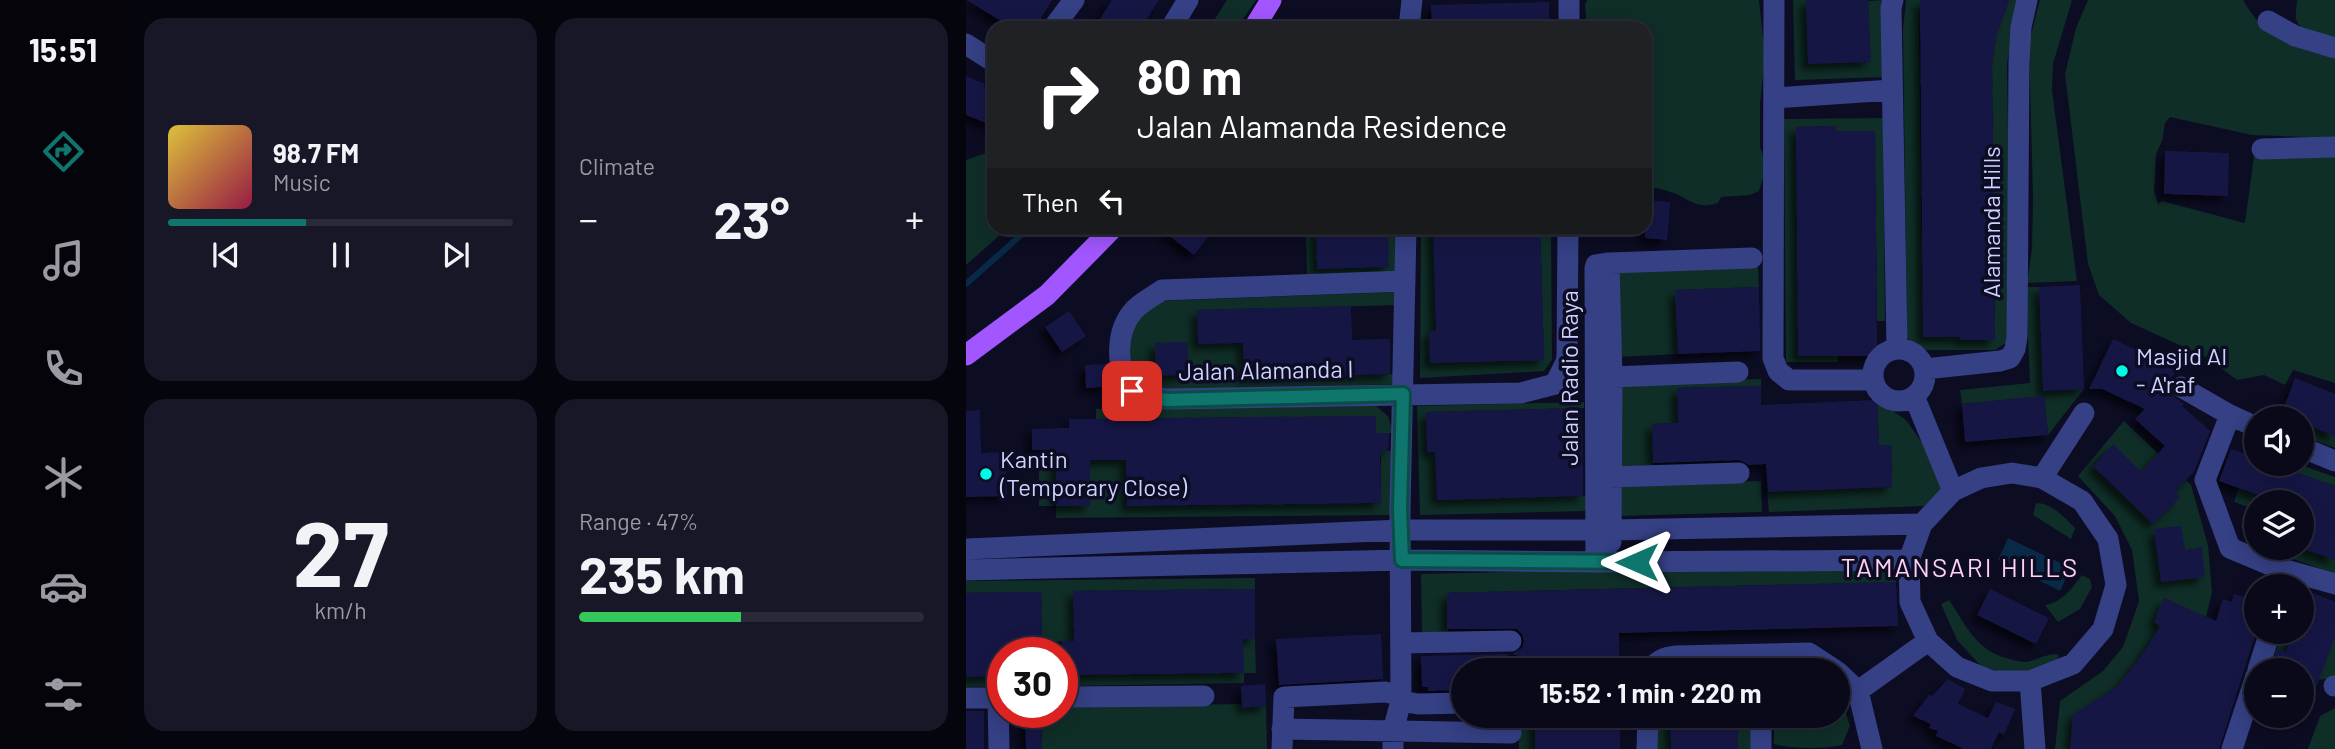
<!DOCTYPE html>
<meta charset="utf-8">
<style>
body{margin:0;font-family:Barlow,sans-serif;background:#171727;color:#f1f3f6;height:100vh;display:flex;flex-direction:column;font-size:26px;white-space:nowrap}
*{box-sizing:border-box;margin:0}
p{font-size:23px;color:#999aa2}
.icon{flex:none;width:38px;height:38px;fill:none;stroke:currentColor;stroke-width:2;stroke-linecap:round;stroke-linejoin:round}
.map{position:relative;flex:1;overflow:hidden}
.sheet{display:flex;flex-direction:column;gap:18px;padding:18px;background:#05050e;width:840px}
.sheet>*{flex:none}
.hud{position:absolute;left:21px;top:21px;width:665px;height:214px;border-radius:21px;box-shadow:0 4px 18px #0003,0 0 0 2px #292a39;background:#202124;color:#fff;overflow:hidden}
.fabs{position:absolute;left:1278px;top:406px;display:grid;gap:14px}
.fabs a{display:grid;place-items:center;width:70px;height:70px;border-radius:50%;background:#09091a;box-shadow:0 4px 18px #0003,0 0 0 2px #292a39;font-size:35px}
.speed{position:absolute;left:21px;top:637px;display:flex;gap:14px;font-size:35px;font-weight:700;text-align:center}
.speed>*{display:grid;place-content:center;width:91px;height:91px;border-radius:50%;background:#09091a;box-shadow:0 4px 18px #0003,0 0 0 2px #292a39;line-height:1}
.speed .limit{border:10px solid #d22;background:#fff;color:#111}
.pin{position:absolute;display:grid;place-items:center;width:60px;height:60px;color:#fff;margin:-30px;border-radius:14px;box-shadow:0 4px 10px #0006}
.me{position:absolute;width:77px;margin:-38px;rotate:270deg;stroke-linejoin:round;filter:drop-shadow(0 0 5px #0008)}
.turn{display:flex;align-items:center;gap:24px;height:147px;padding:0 35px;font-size:32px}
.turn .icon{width:91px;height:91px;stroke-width:2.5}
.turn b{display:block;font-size:49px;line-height:60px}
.then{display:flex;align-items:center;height:66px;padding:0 35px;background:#0003;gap:14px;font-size:26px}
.big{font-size:52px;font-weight:700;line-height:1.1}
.sheet .tile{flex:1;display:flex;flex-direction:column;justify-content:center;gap:10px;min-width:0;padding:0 24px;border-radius:21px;background:#171727}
.sheet .dial{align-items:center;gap:0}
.dial b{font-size:91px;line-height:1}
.song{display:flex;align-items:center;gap:21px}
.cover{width:84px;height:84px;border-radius:10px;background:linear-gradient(135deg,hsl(50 70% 55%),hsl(340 70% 35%))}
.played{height:7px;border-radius:4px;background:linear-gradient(90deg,#0f766e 40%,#292a39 40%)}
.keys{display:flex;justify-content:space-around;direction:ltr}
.heat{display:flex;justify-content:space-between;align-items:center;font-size:38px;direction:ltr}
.charge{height:10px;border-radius:5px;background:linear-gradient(90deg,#34c759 47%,#292a39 0)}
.sheet .tiles{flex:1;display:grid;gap:18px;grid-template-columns:repeat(2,1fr)}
.trip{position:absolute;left:485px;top:658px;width:399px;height:70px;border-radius:35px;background:#09091a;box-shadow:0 4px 18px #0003,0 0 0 2px #292a39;font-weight:700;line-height:70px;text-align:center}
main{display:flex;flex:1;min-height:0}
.tab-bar{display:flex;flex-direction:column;width:126px;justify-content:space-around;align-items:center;background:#04040a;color:#999aa2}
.tab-bar .icon{width:49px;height:49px}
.tab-bar .selected{color:#0f766e}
.tab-bar b{font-size:32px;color:#f1f3f6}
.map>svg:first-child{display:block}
.green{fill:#0f2e27;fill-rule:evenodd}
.water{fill:#082a46}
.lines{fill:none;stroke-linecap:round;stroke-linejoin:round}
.stream{stroke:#082a46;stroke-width:6}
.building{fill:#191745;filter:url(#shadow)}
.minor{stroke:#354085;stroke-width:21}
.major{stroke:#a256ff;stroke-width:21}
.route-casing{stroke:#0a4d48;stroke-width:18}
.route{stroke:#0f766e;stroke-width:12}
.poi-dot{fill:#00fae7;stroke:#0c0c23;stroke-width:2.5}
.labels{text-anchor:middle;stroke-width:7;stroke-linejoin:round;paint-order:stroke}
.street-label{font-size:24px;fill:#cfd2ff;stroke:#0c0c23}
.poi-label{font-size:24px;fill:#cfd2ff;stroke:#0c0c23;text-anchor:start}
.neighbourhood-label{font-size:26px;letter-spacing:2px;fill:#ffd1f6;stroke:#0c0c23}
</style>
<main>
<nav class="tab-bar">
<b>15:51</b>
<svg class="icon selected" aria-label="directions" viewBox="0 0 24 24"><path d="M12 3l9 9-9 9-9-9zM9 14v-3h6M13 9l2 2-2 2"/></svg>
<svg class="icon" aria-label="music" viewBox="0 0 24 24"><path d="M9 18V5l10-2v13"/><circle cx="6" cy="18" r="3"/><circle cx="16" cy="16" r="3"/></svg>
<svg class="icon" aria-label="phone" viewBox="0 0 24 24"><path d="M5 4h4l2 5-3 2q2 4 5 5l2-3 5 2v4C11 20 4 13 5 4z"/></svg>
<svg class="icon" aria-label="climate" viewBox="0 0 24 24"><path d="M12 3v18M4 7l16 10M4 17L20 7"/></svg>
<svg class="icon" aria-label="car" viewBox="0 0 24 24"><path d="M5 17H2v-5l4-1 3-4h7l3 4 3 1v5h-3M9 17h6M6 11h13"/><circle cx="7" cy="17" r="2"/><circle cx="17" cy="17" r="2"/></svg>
<svg class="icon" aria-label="filters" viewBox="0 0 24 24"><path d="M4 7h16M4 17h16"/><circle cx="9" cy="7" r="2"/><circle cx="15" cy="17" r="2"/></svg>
</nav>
<section class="sheet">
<div class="tiles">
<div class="tile">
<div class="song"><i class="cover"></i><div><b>98.7 FM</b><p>Music</p></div></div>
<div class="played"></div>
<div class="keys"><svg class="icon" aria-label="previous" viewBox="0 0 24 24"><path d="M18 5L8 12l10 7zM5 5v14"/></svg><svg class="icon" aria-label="pause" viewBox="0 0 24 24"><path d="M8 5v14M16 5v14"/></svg><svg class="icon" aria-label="next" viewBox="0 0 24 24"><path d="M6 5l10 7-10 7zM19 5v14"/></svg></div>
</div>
<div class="tile"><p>Climate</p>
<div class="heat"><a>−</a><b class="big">23°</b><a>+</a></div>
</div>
<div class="tile dial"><b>27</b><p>km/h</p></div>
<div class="tile"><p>Range · 47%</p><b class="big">235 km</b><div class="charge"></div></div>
</div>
</section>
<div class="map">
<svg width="1369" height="749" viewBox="0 0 1369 749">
<defs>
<filter id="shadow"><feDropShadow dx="-6" dy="6" stdDeviation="3.5" flood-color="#0009"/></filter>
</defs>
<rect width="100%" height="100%" fill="#0c0c23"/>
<path class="green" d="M261,0H290L271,28H243Z
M621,0H793L799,56L794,104V147L801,165L793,191L784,195L755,197L752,203C733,210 724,200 708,193C699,190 688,187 679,186V28H621L619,5Z
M827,0H840L842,64L904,62L902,1L917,0L919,77L829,80Z
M940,0H956L954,7L953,31L957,337H994L995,340L1029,339L1026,64L1030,36L1043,0H1053L1041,64L1045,340L1029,350H957L941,338L937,30Z
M1074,0H1106L1087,64L1086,90L1111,281L1061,283L1066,249L1067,199L1063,42Z
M1122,0H1277C1301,41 1324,46 1369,53V138L1286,135L1204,117L1199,123L1196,141L1190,154L1188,191L1192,204L1196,201L1279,223L1288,156L1369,153V383L1327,370L1319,385L1298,375L1271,380L1240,357L1165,323L1133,295L1122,264L1099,74L1110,28Z
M1331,0H1369V42C1357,39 1332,33 1330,18C1329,13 1331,5 1331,0Z
M917,118L919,321H911L909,131H870V126L830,127L832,356H872V362H820L818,119Z
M28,150V228H42L0,265V160Z
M340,228H350L352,269L422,267V228H431L433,274L341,277Z
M455,228H467L470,331H463L578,360L574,228H585L586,360L578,371L454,378Z
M792,265L793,287L710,290L712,354L651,357L648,271Z
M1060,287H1073L1077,391L1118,389L1082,435L1078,396L996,404L994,390L1064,383Z
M431,292V305L330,308L332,376L433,374V384L187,390L171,387L161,355L168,322L195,301ZM303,308L277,343L232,344L231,310ZM221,342L222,375L190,376Z
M795,379V386L711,388L712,423L686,424L687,467L653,468L650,383Z
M911,400L940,420L976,471L977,489L958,506L803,512L801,492L926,487L925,445H913Z
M618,402V408L460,412L461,452H469L471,499L620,496L621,511L454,515L451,406Z
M410,406L422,416L427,433H410V416L130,419V409Z
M1158,421L1225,485L1242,545L1246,592L1240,617L1198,598L1194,626L1175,656L1152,686L1108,715L1104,749H1089L1094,701L1137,671L1157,647L1173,601L1166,550L1149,516L1112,476ZM1147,445L1175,472L1213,497L1198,513L1180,517L1127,465ZM1214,526L1219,550L1188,530Z
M1335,423L1369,436V448L1335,435Z
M411,451H427L428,515L90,518V506H73V460H90V506H124V460L160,459L161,506L415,503V457Z
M1306,464H1332L1369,477V486Z
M795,481L796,512L651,516L650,485Z
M1273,488L1306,500L1305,502H1290V532L1275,527L1282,507L1268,502Z
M1070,503C1086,503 1098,517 1109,528L1105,539L1067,515Z
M1296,548H1335L1369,560V574Z
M914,563L931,582L481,593L482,637H456L455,574Z
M1116,575L1124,579L1126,587L1114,609L1092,622L1079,605C1097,602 1106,588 1116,575Z
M289,578V589L107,591L108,641L76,642L75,592L0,593V581Z
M983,600C1000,625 1009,649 1040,658C1047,660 1054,662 1061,662C1072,660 1083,652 1093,655L1088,666L1050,677L1015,666L991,640L975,604Z
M1369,630V677L1353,680L1327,633L1313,670H1303L1317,632Z
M277,639H289L290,673H278V683L96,686V675L277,673Z
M37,676V686L0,687V677Z
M872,699L877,705L884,726L876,745C857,749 824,749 808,744V716H872Z
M276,704L277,708L300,706L301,749H76V712H96V707Z
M1369,708V749H1342L1354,716Z
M553,716H569V749H553Z
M688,716H704L705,749H689Z
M772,716H786L787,749H772Z"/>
<path class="water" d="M1042,538L1105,568L1094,591L1032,560Z"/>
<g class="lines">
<path class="stream" d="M0,284L63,228"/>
</g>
<path class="building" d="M1,0H86L69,28H46Z
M146,0H193L175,28H128Z
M840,0H902L905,62L842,64Z
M954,0H1043L1030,36L1026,64L1029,340H994V337H957Z
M583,2V28H466L465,5Z
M0,76L19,84L18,87L28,90V126L0,115Z
M870,126V131H909L911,356H832L830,127Z
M1199,151L1263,153L1262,196L1198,194Z
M679,200L704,202L701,240L679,238Z
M193,228H249L228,255Z
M350,228H422L423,267L351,269Z
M467,228H574L578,360L464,363L463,331H470Z
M1114,285L1118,389L1077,391L1073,287Z
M793,287L794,351L712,354L709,290Z
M385,306L386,340L424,339V374L278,378L277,343L232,344L231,310Z
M103,311L120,336L96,352L79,327Z
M1147,339L1212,370L1202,381L1203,393L1218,404L1216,406L1244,431L1228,472L1208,492L1214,497L1187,524L1127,466L1147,444L1175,472L1199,446L1169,419L1179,409L1136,389H1123Z
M221,342L222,375L190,376L189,343Z
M142,364L148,386L120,388L119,365Z
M1329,378L1369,394V436L1335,423V418H1323L1315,415Z
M795,386V405L911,400L913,445H925L926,487L802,492L800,464L783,465L773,460L687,463L686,424L712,423L711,388Z
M1078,396L1082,435L999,442L996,404Z
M616,408L617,496L471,500L469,452H461L460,412Z
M14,410L15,453L39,452L41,496L0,497V411Z
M410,416V433H423L422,451H414L415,503L161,506L160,460H124V506H90V450H66V429L103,428V419Z
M1265,449L1290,458V464H1305L1369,486V560L1335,548V502H1313L1253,481Z
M1215,526L1219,550L1236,547L1239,577L1195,582L1188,529Z
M930,582L932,626L653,633V670H568V663L557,664L552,656L546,654L556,648L558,641L556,634L551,629H481V593Z
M289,589V639H277L278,673L96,675V641H108L107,591Z
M1024,589L1083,618L1070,644L1011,615Z
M1342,591L1369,602V637L1337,723L1335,670H1306L1312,649L1320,652L1327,633L1335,636V610Z
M61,592H75L76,653H37V676L0,677V593Z
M1268,594L1290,601V632L1253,749H1104L1107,715L1152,686L1175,656L1194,626L1188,622L1198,598L1250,621L1257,599L1266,602Z
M415,634L417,679L313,685L310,639Z
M544,654L534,660L532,670H497V685H490V690L462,691V687H456L455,656Z
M982,679L999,689L992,704L1022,718L1030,702L1049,709L1038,735L1033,732L1025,749H998L970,736L972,731L963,728L965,724L947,716L963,695L966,696Z
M299,684L300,706L276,708L275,686Z
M0,711H18V749H0Z
M59,716H75L76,749H60Z
M569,716H654V749H569Z
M704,716H772V749H705Z"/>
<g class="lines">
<path class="minor" d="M808,0L807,358L812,371L823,380H907
M927,0L925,8L931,348
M1302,21L1329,36L1369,48
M87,28L108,0
M205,28L222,0
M443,28L446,0
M603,28V0
M0,44L28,62
M809,98L926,90
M1296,149L1369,147
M643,263L786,258
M439,281L196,290C187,296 176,302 169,309C149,330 149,368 166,391L182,397L201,399L555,393L589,384L600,362L601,356L602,228
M907 375a26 26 0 1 1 52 0a26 26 0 1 1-52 0Z
M959,369L1034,361L1044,358L1049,349L1051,337L1053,62L1055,27L1061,0
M646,377L772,372
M1215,387L1264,415
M948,396L987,491
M1290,427L1264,415L1239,480L1264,548L1309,567L1369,584
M1335,447L1369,461
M644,477L773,473
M1076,478L1118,413
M0,549L435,530H645L956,524L987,491L1015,478L1046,473L1076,478L1116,501L1142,539L1150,585L1137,629L1107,664L1064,681H1026L991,667L962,641L944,602L943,560L956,524
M630,562L629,268L630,265L643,263L646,377L645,542
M0,570L436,560L644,562L943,560
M436,643L545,641
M545,670V667
M684,670C691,661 698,657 710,656L843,653L869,670
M1292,670L1304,632
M872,672L892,691L962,641
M1064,681L1069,749
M1368,686H1369
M892,691L906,749
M96,697L238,696
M0,698H37
M32,698L33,749
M795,716V749
M316,729L545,733
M316,749L318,697L419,692L429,694L435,701L452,704L497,703
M427,749V731L435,701L434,509L440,228
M681,749L682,716
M1266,749L1290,676"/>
<path class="major" d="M288,28L305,0
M0,355L81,295L147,228"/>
</g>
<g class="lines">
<defs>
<path id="route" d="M166,391L182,397L201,400L437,394L434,509L436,560L671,562"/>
</defs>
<use href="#route" class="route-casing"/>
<use href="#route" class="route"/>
</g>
<g class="poi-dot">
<circle cx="1156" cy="371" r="7"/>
<circle cx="20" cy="474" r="7"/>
</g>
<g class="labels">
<g class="street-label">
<text transform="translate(1026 222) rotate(-90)" y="8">Alamanda Hills</text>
<text transform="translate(300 371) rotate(-1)" y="8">Jalan Alamanda I</text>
<text transform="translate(604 378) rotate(-90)" y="8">Jalan Radio Raya</text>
</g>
<g class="poi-label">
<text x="1170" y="365">Masjid Al<tspan x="1170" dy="28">- A'raf</tspan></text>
<text x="34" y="468">Kantin<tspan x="34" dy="28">(Temporary Close)</tspan></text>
</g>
<g class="neighbourhood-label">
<text x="994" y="577">TAMANSARI HILLS</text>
</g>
</g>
</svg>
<div class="fabs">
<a><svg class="icon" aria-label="sound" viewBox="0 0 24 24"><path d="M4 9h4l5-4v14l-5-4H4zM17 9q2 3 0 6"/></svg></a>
<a><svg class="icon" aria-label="layers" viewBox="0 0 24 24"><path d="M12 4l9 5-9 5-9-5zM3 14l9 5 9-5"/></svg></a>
<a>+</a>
<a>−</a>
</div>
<div class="speed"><div class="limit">30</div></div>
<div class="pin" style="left:166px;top:391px;background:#d93025"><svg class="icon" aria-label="arrive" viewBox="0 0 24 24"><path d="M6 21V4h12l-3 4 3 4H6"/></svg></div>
<svg class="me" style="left:671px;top:562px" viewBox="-20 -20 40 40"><path d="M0-17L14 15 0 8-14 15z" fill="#0f766e" stroke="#fff" stroke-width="4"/></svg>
<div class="trip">15:52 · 1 min · 220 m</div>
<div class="hud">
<div class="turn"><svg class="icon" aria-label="right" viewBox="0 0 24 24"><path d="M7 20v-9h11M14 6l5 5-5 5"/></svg><div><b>80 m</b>Jalan Alamanda Residence</div></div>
<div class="then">Then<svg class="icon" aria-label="left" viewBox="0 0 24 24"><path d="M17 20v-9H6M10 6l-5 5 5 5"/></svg></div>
</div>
</div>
</main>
